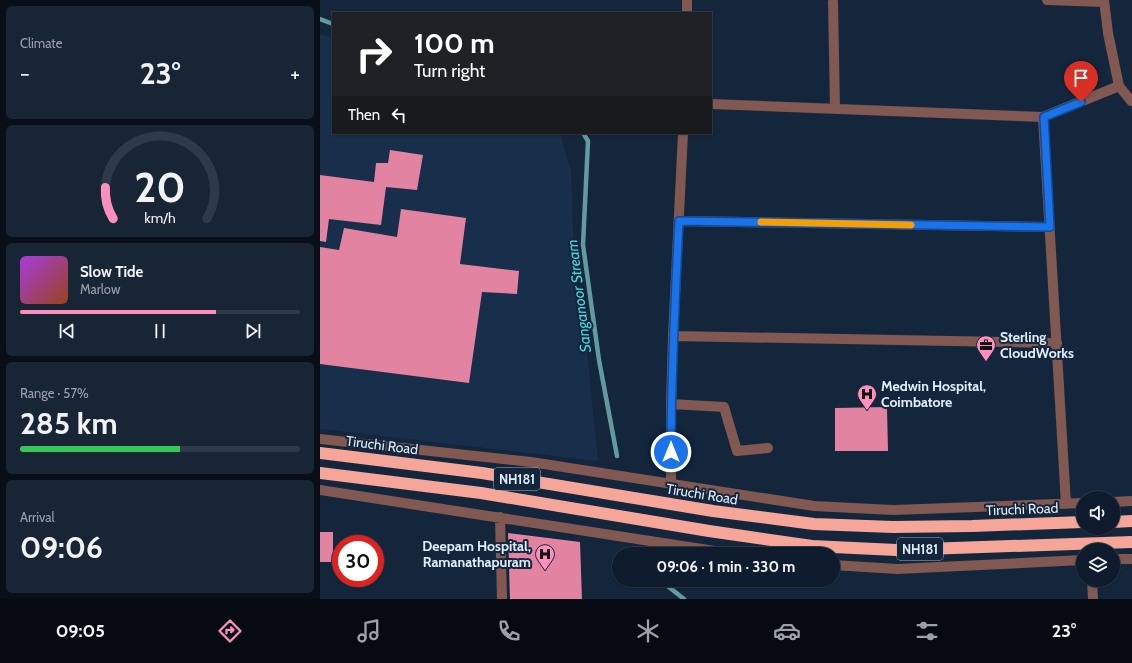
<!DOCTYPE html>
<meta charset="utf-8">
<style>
body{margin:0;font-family:Cabin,sans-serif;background:#172535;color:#f1f3f6;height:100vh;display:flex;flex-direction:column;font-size:15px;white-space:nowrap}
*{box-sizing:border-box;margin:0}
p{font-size:13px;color:#9ba1aa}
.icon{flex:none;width:22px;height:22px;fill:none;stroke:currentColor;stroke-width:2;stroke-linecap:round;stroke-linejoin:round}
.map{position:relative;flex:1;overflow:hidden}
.details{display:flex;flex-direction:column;gap:6px;padding:6px;background:#080f19;width:320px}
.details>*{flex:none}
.guide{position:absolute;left:12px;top:12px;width:380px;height:122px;border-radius:0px;box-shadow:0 1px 3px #0004,0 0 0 1px #2e3a49;background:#202124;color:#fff;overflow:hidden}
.tools{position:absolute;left:756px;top:491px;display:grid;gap:8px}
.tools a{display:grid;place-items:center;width:44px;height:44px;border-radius:50%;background:#0e1c2d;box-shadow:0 1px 3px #0004,0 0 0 1px #2e3a49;font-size:20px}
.speed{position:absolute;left:12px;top:535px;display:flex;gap:8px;font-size:20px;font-weight:700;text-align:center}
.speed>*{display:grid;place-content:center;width:52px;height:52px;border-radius:50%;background:#0e1c2d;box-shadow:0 1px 3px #0004,0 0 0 1px #2e3a49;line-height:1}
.speed .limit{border:6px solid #d22;background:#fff;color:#111}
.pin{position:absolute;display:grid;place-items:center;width:34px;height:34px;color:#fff;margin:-41px -17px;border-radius:50% 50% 50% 0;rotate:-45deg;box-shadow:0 0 4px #0007}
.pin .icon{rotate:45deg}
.me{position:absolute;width:44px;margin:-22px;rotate:0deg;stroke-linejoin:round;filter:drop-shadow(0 0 3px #0008)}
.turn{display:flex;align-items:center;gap:14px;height:84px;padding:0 16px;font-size:18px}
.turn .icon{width:52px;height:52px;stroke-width:2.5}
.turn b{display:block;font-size:28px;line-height:34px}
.then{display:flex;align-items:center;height:38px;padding:0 16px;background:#0003;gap:8px;font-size:15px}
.big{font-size:30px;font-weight:700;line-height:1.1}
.details .card{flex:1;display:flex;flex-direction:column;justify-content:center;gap:6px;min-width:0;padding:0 14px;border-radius:6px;background:#172535}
.details .dial{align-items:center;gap:0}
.dial svg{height:104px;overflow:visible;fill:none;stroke:#2e3a49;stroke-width:7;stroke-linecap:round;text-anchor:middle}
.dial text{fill:#f1f3f6;stroke:none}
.song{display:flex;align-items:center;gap:12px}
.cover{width:48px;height:48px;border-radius:6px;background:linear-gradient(135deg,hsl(280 70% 55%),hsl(20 70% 35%))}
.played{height:4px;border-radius:2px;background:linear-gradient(90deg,#fd8ebe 70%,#2e3a49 70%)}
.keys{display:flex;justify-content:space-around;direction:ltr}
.heat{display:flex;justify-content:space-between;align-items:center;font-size:22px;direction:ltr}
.charge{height:6px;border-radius:3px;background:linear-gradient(90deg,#34c759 57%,#2e3a49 0)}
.trip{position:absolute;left:292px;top:547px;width:228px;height:40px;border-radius:20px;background:#0e1c2d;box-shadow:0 1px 3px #0004,0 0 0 1px #2e3a49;font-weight:700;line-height:40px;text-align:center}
.menu{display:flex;height:64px;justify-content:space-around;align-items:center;background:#060b12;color:#9ba1aa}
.menu .icon{width:28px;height:28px}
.menu .selected{color:#fd8ebe}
.menu b{font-size:18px;color:#f1f3f6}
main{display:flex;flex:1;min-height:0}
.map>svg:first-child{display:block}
.built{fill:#172f4a}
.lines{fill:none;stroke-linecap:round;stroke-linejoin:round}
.stream{stroke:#629aa0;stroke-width:4.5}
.building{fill:#e383a2}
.minor{stroke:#815952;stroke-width:10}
.highway{stroke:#f6a698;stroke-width:12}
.route-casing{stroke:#114b97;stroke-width:10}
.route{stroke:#1a73e8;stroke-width:7}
.slow{stroke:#f59e0b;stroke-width:7}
.labels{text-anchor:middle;stroke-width:4;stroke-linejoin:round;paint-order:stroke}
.shield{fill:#13263c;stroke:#a3b1c2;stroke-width:1}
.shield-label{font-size:13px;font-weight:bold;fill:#e1edfc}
.poi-label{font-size:14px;font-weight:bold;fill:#e1edfc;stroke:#13263c;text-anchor:start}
.street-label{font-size:14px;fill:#e1edfc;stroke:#13263c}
.water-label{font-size:15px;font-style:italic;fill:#47dbde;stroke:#13263c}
</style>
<main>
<section class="details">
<div class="card"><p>Climate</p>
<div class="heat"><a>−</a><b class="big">23°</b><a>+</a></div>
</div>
<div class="card dial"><svg viewBox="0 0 100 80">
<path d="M14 69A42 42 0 1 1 86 69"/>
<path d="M14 69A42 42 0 0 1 8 45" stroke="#fd8ebe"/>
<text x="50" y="56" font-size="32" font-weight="700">20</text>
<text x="50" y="72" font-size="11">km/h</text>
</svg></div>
<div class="card">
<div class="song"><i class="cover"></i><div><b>Slow Tide</b><p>Marlow</p></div></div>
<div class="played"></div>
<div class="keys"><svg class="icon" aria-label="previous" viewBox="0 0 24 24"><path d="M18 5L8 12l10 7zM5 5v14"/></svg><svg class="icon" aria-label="pause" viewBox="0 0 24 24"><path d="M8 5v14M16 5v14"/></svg><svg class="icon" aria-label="next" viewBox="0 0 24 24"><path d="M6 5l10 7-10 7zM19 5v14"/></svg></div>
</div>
<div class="card"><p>Range · 57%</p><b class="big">285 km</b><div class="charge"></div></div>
<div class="card"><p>Arrival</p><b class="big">09:06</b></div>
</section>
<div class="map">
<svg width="812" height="599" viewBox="0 0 812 599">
<rect width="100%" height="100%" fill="#13263c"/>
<path class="built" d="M0,34L13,38V133H240L251,171L254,260L268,361L278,461L0,429Z"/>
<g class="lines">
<path class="stream" d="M0,19L13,24
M263,133L268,141L263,245L279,360L297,456
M340,580L364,599"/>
</g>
<path class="building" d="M70,150L103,155L97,190L66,187L61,225L9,219L6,242L0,241V175L54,182L56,163H68Z
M81,209L146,218L140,264L199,271L197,294L162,292L149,383L0,364V247L19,250L24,228L77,237Z
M567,407L568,451H515V408Z
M0,532H13V562H0Z
M188,533L260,542L262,599H190Z"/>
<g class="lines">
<path class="minor" d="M727,0L784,2
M784,0L788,33L799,86L811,101H812
M513,2L515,109
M367,13V0
M391,104L723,117L799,86
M723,117L746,504
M359,221L730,227
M353,336L737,343
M351,404L404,407L417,451L448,448
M0,439L211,462L494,506L573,510L763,503
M351,484V404L353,336L363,133
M0,490L414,554
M793,502L812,501
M180,517L182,599
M793,559H812
M513,565L577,569L763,560
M772,580L773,599"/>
<path class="highway" d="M0,453L162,473L393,511L494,524L573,527L652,526L763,522
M0,473L161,493L389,531L492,546L576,550L812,542
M793,522L812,521"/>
</g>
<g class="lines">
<defs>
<path id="route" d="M351,452C351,375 355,298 359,221L730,227L724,117L761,102"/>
</defs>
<use href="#route" class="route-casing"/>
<use href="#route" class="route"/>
<path class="slow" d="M441,222L591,225"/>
</g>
<defs>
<symbol id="office-pin" viewBox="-11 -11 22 30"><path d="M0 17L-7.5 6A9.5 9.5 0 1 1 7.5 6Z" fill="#fd8ebe" stroke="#13263c"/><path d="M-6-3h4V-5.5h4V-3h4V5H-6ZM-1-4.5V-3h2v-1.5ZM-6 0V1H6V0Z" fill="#111"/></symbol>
<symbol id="hospital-pin" viewBox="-11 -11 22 30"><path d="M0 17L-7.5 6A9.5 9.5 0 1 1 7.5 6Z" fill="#fd8ebe" stroke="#13263c"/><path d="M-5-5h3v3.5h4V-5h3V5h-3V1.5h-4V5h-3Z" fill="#111"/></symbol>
</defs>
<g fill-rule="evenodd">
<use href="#office-pin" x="655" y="334" width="22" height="30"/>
<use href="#hospital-pin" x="536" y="383" width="22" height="30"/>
<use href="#hospital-pin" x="214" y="543" width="22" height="30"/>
</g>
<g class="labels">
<g class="shield">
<rect x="174" y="468" width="46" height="22" rx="3"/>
<rect x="577" y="538" width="46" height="22" rx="3"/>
</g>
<g class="shield-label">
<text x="197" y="484">NH181</text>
<text x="600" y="554">NH181</text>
</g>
<g class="poi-label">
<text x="680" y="342">Sterling<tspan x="680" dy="16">CloudWorks</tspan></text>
<text x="561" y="391">Medwin Hospital,<tspan x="561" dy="16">Coimbatore</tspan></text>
<text x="211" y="551" text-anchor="end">Deepam Hospital,<tspan x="211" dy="16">Ramanathapuram</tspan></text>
</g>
<g class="street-label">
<text transform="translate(62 445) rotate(7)" y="5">Tiruchi Road</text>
<text transform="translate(382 494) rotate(9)" y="5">Tiruchi Road</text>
<text transform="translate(702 509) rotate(-2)" y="5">Tiruchi Road</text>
</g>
<g class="water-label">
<text transform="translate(259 296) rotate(-97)" y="5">Sanganoor Stream</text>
</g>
</g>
</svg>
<div class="tools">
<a><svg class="icon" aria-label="sound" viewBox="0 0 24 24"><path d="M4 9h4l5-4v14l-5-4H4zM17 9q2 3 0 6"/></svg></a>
<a><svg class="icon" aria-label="layers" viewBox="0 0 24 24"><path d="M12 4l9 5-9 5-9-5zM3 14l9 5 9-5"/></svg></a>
</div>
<div class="speed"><div class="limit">30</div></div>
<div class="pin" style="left:761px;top:102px;background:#d93025"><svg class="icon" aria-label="arrive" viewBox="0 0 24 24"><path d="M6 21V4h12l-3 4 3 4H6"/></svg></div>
<svg class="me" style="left:351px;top:452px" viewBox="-20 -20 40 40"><circle r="17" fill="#1a73e8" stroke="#fff" stroke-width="3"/><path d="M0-11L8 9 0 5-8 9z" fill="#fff"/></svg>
<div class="trip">09:06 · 1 min · 330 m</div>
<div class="guide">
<div class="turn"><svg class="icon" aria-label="right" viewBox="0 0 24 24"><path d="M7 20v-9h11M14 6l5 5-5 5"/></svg><div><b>100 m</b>Turn right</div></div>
<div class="then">Then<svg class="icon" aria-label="left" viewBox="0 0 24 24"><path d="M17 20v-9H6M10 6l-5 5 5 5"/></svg></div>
</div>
</div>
</main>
<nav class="menu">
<b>09:05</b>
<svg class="icon selected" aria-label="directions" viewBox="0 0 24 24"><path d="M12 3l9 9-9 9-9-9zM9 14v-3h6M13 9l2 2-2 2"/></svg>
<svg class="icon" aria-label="music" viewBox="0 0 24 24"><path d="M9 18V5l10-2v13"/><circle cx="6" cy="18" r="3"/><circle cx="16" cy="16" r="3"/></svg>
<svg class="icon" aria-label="phone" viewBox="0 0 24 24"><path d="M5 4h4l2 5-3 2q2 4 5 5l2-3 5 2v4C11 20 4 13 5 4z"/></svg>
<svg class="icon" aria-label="climate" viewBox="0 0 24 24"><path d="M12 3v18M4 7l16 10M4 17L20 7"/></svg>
<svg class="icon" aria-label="car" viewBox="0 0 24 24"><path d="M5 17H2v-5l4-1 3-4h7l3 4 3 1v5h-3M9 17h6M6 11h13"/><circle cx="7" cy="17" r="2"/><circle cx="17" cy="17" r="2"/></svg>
<svg class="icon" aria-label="filters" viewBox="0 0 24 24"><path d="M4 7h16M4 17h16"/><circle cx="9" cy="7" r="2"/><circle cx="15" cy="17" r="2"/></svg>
<b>23°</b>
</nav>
